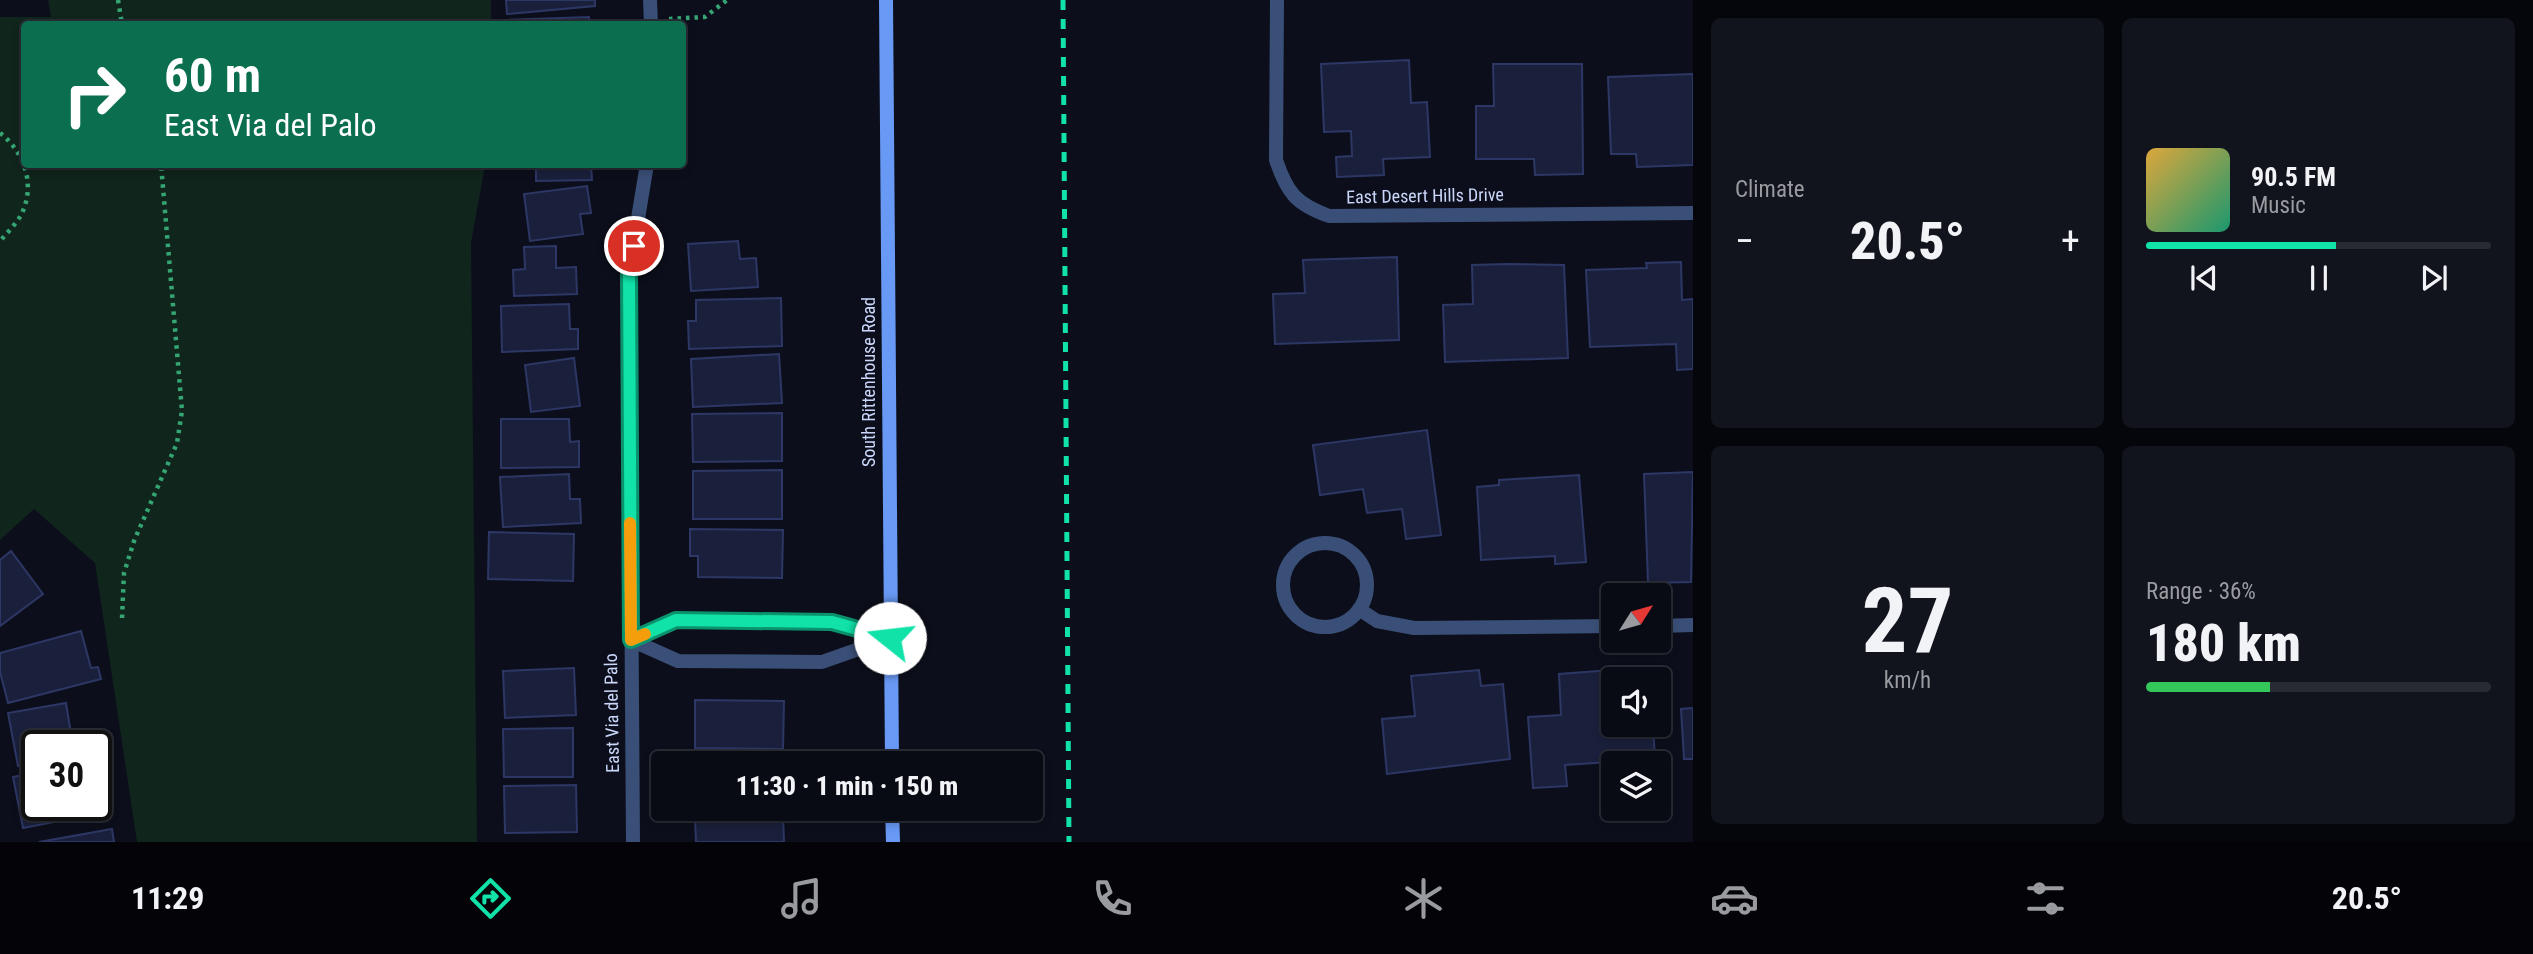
<!DOCTYPE html>
<meta charset="utf-8">
<style>
body{margin:0;font-family:"Roboto Condensed",sans-serif;background:#12141d;color:#f1f3f6;height:100vh;display:flex;flex-direction:column;font-size:26px;white-space:nowrap}
*{box-sizing:border-box;margin:0}
p{font-size:23px;color:#999ba0}
.icon{flex:none;width:38px;height:38px;fill:none;stroke:currentColor;stroke-width:2;stroke-linecap:round;stroke-linejoin:round}
.map{position:relative;flex:1;overflow:hidden}
.side{display:flex;flex-direction:column;gap:18px;padding:18px;background:#05060b;width:840px}
.side>*{flex:none}
.top-card{position:absolute;left:21px;top:21px;width:665px;height:147px;border-radius:7px;box-shadow:0 4px 10px #0003,0 0 0 2px #292b34;background:#0b6e4f;color:#fff;overflow:hidden}
.needle{width:46px;rotate:53deg}
.tools{position:absolute;left:1601px;top:583px;display:grid;gap:14px}
.tools a{display:grid;place-items:center;width:70px;height:70px;border-radius:7px;background:#090b14;box-shadow:0 4px 10px #0003,0 0 0 2px #292b34;font-size:35px}
.speed{position:absolute;left:21px;top:730px;display:flex;gap:14px;font-size:35px;font-weight:700;text-align:center}
.speed>*{display:grid;place-content:center;width:91px;height:91px;border-radius:50%;background:#090b14;box-shadow:0 4px 10px #0003,0 0 0 2px #292b34;line-height:1}
.speed .limit{border:4px solid #111;border-radius:10px;background:#fff;color:#111}
.pin{position:absolute;display:grid;place-items:center;width:60px;height:60px;color:#fff;margin:-30px;border:4px solid #fff;border-radius:50%;box-shadow:0 2px 7px #0007}
.me{position:absolute;width:77px;margin:-38px;rotate:286deg;stroke-linejoin:round;filter:drop-shadow(0 0 5px #0008)}
.turn{display:flex;align-items:center;gap:24px;height:147px;padding:0 28px;font-size:32px}
.turn .icon{width:91px;height:91px;stroke-width:2.5}
.turn b{display:block;font-size:49px;line-height:60px}
.big{font-size:52px;font-weight:800;line-height:1.1}
.side .card{flex:1;display:flex;flex-direction:column;justify-content:center;gap:10px;min-width:0;padding:0 24px;border-radius:10px;background:#12141d}
.side .dial{align-items:center;gap:0}
.dial b{font-size:91px;line-height:1}
.song{display:flex;align-items:center;gap:21px}
.cover{width:84px;height:84px;border-radius:10px;background:linear-gradient(135deg,hsl(40 70% 55%),hsl(160 70% 35%))}
.played{height:7px;border-radius:4px;background:linear-gradient(90deg,#10e2a8 55%,#292b34 55%)}
.keys{display:flex;justify-content:space-around;direction:ltr}
.heat{display:flex;justify-content:space-between;align-items:center;font-size:38px;direction:ltr}
.charge{height:10px;border-radius:5px;background:linear-gradient(90deg,#34c759 36%,#292b34 0)}
.side .tiles{flex:1;display:grid;gap:18px;grid-template-columns:repeat(2,1fr)}
.trip{position:absolute;left:651px;top:751px;width:392px;height:70px;border-radius:7px;background:#090b14;box-shadow:0 4px 10px #0003,0 0 0 2px #292b34;font-weight:800;line-height:70px;text-align:center}
.dock{display:flex;height:112px;justify-content:space-around;align-items:center;background:#040408;color:#999ba0}
.dock .icon{width:49px;height:49px}
.dock .active{color:#10e2a8}
.dock b{font-size:32px;color:#f1f3f6}
main{display:flex;flex:1;min-height:0}
.map>svg:first-child{display:block}
.green{fill:#10251c}
.building{fill:#1a203b;stroke:#2d3765;stroke-width:2}
.lines{fill:none;stroke-linecap:round;stroke-linejoin:round}
.path{stroke:#35a574;stroke-width:4.5;stroke-dasharray:3.5 5;stroke-linecap:butt}
.minor{stroke:#3a4f77;stroke-width:14}
.secondary{stroke:#6899f5;stroke-width:14}
.rail{stroke:#10e2a8;stroke-width:5;stroke-dasharray:10 9;stroke-linecap:butt}
.route-casing{stroke:#0a936d;stroke-width:18}
.route{stroke:#10e2a8;stroke-width:12}
.slow{stroke:#f59e0b;stroke-width:12}
.labels{text-anchor:middle;stroke-width:7;stroke-linejoin:round;paint-order:stroke}
.street-label{font-size:18px;fill:#cad7fb;stroke:#0c0f1b}
</style>
<main>
<div class="map">
<svg width="1693" height="842" viewBox="0 0 1693 842">
<rect width="100%" height="100%" fill="#0c0f1b"/>
<path class="green" d="M48,0H491V24H24V164L485,165L471,243L477,842H137L95,563L34,509L0,540V17H51Z"/>
<path class="building" d="M506,0H595V6L507,14Z
M589,17V24H504V20Z
M1409,60L1411,103L1427,102L1430,157L1383,159L1384,175L1337,177L1336,157L1352,156L1351,131L1324,132L1321,64Z
M1493,64H1582L1583,174L1535,175L1534,159H1476V106H1494Z
M1693,74V165L1637,167L1636,154H1611L1608,77Z
M536,164H591L592,180L536,181Z
M587,186L591,213L580,214L583,234L530,241L524,194Z
M738,241L740,259L756,258L758,287L691,291L688,244Z
M556,246V268L576,267L577,294L514,296L513,270L525,269L524,247Z
M1397,257L1399,340L1275,344L1273,294L1305,293L1303,260Z
M1681,262L1682,300L1693,299V369L1677,370L1676,344L1590,347L1586,270L1647,268L1646,263Z
M1508,264L1564,265L1568,358L1445,362L1443,305L1473,304L1472,265Z
M781,298L782,346L689,349L688,321H696V300Z
M569,304L570,329H578V349L502,352L501,306Z
M779,354L782,403L693,407L691,359Z
M574,358L580,406L531,412L525,365Z
M782,413V461L693,462L692,414Z
M501,419H569L570,442L579,441V467L501,468Z
M1427,430L1441,535L1406,539L1402,509L1367,513L1363,489L1320,495L1313,445Z
M782,470V519H693V471Z
M1693,472L1691,582L1648,583L1644,474Z
M569,474L570,499H580L581,523L503,527L500,477Z
M1579,475L1586,562L1555,564V556L1481,560L1477,487L1499,485V480Z
M690,529L783,530L782,578L698,577V556H690Z
M489,532L574,534L573,581L488,579Z
M11,551L43,594L0,626V560Z
M81,631L91,668L98,667L101,679L8,703L0,672V653Z
M574,668L576,715L505,718L503,671Z
M1625,669L1626,679H1614V724H1653L1655,759L1565,765L1567,786L1533,788L1528,717L1561,715L1559,674Z
M1479,670L1481,686L1503,684L1510,759L1387,774L1382,719L1415,716L1411,676Z
M695,700L784,701L783,749L695,748Z
M66,703L73,746H37V762L18,766L8,713Z
M1693,708V759H1684L1681,709Z
M573,728V777H504L503,729Z
M695,759H784V763H695Z
M96,764L105,812L23,828L13,777L37,772V805H96Z
M576,785L577,832L505,833L504,786Z
M783,815L784,842H696L695,818Z
M112,829L114,842H39Z"/>
<g class="lines">
<path class="path" d="M118,0L122,24
M669,19L705,17L727,0
M0,133C25,152 36,186 21,215C16,224 7,233 0,241
M122,618L124,573L134,541L177,443L182,411L161,164"/>
<path class="minor" d="M650,0L651,24
M1277,0L1276,160C1287,193 1296,204 1329,216L1693,213
M1283 585a42 42 0 1 1 84 0a42 42 0 1 1-84 0Z
M1359,609L1377,621L1414,628L1614,626
M1659,626L1693,625
M631,640L678,661L822,662L890,638
M631,640L676,620L832,622L890,638
M633,842L629,273L647,164"/>
<path class="secondary" d="M886,0L892,763
M892,808L893,842"/>
<path class="rail" d="M1063,0L1069,842"/>
</g>
<g class="lines">
<defs>
<path id="route" d="M634,246L629,273L631,640L676,620L832,622L890,638"/>
</defs>
<use href="#route" class="route-casing"/>
<use href="#route" class="route"/>
<path class="slow" d="M630,523L631,640L645,634"/>
</g>
<g class="labels">
<g class="street-label">
<text transform="translate(1425 196) rotate(-1)" y="6">East Desert Hills Drive</text>
<text transform="translate(869 382) rotate(-90)" y="6">South Rittenhouse Road</text>
<text transform="translate(612 713) rotate(-91)" y="6">East Via del Palo</text>
</g>
</g>
</svg>
<div class="tools">
<a><svg class="needle" viewBox="-14 -14 28 28"><path d="M0-13l5 13h-10z" fill="#e53935"/><path d="M0 13l5-13h-10z" fill="#999ba0"/></svg></a>
<a><svg class="icon" aria-label="sound" viewBox="0 0 24 24"><path d="M4 9h4l5-4v14l-5-4H4zM17 9q2 3 0 6"/></svg></a>
<a><svg class="icon" aria-label="layers" viewBox="0 0 24 24"><path d="M12 4l9 5-9 5-9-5zM3 14l9 5 9-5"/></svg></a>
</div>
<div class="speed"><div class="limit">30</div></div>
<div class="pin" style="left:634px;top:246px;background:#d93025"><svg class="icon" aria-label="arrive" viewBox="0 0 24 24"><path d="M6 21V4h12l-3 4 3 4H6"/></svg></div>
<svg class="me" style="left:890px;top:638px" viewBox="-20 -20 40 40"><circle r="19" fill="#fff"/><path d="M0-13L10 11 0 6-10 11z" fill="#10e2a8"/></svg>
<div class="trip">11:30 · 1 min · 150 m</div>
<div class="top-card">
<div class="turn"><svg class="icon" aria-label="right" viewBox="0 0 24 24"><path d="M7 20v-9h11M14 6l5 5-5 5"/></svg><div><b>60 m</b>East Via del Palo</div></div>
</div>
</div>
<section class="side">
<div class="tiles">
<div class="card"><p>Climate</p>
<div class="heat"><a>−</a><b class="big">20.5°</b><a>+</a></div>
</div>
<div class="card">
<div class="song"><i class="cover"></i><div><b>90.5 FM</b><p>Music</p></div></div>
<div class="played"></div>
<div class="keys"><svg class="icon" aria-label="previous" viewBox="0 0 24 24"><path d="M18 5L8 12l10 7zM5 5v14"/></svg><svg class="icon" aria-label="pause" viewBox="0 0 24 24"><path d="M8 5v14M16 5v14"/></svg><svg class="icon" aria-label="next" viewBox="0 0 24 24"><path d="M6 5l10 7-10 7zM19 5v14"/></svg></div>
</div>
<div class="card dial"><b>27</b><p>km/h</p></div>
<div class="card"><p>Range · 36%</p><b class="big">180 km</b><div class="charge"></div></div>
</div>
</section>
</main>
<nav class="dock">
<b>11:29</b>
<svg class="icon active" aria-label="directions" viewBox="0 0 24 24"><path d="M12 3l9 9-9 9-9-9zM9 14v-3h6M13 9l2 2-2 2"/></svg>
<svg class="icon" aria-label="music" viewBox="0 0 24 24"><path d="M9 18V5l10-2v13"/><circle cx="6" cy="18" r="3"/><circle cx="16" cy="16" r="3"/></svg>
<svg class="icon" aria-label="phone" viewBox="0 0 24 24"><path d="M5 4h4l2 5-3 2q2 4 5 5l2-3 5 2v4C11 20 4 13 5 4z"/></svg>
<svg class="icon" aria-label="climate" viewBox="0 0 24 24"><path d="M12 3v18M4 7l16 10M4 17L20 7"/></svg>
<svg class="icon" aria-label="car" viewBox="0 0 24 24"><path d="M5 17H2v-5l4-1 3-4h7l3 4 3 1v5h-3M9 17h6M6 11h13"/><circle cx="7" cy="17" r="2"/><circle cx="17" cy="17" r="2"/></svg>
<svg class="icon" aria-label="filters" viewBox="0 0 24 24"><path d="M4 7h16M4 17h16"/><circle cx="9" cy="7" r="2"/><circle cx="15" cy="17" r="2"/></svg>
<b>20.5°</b>
</nav>
